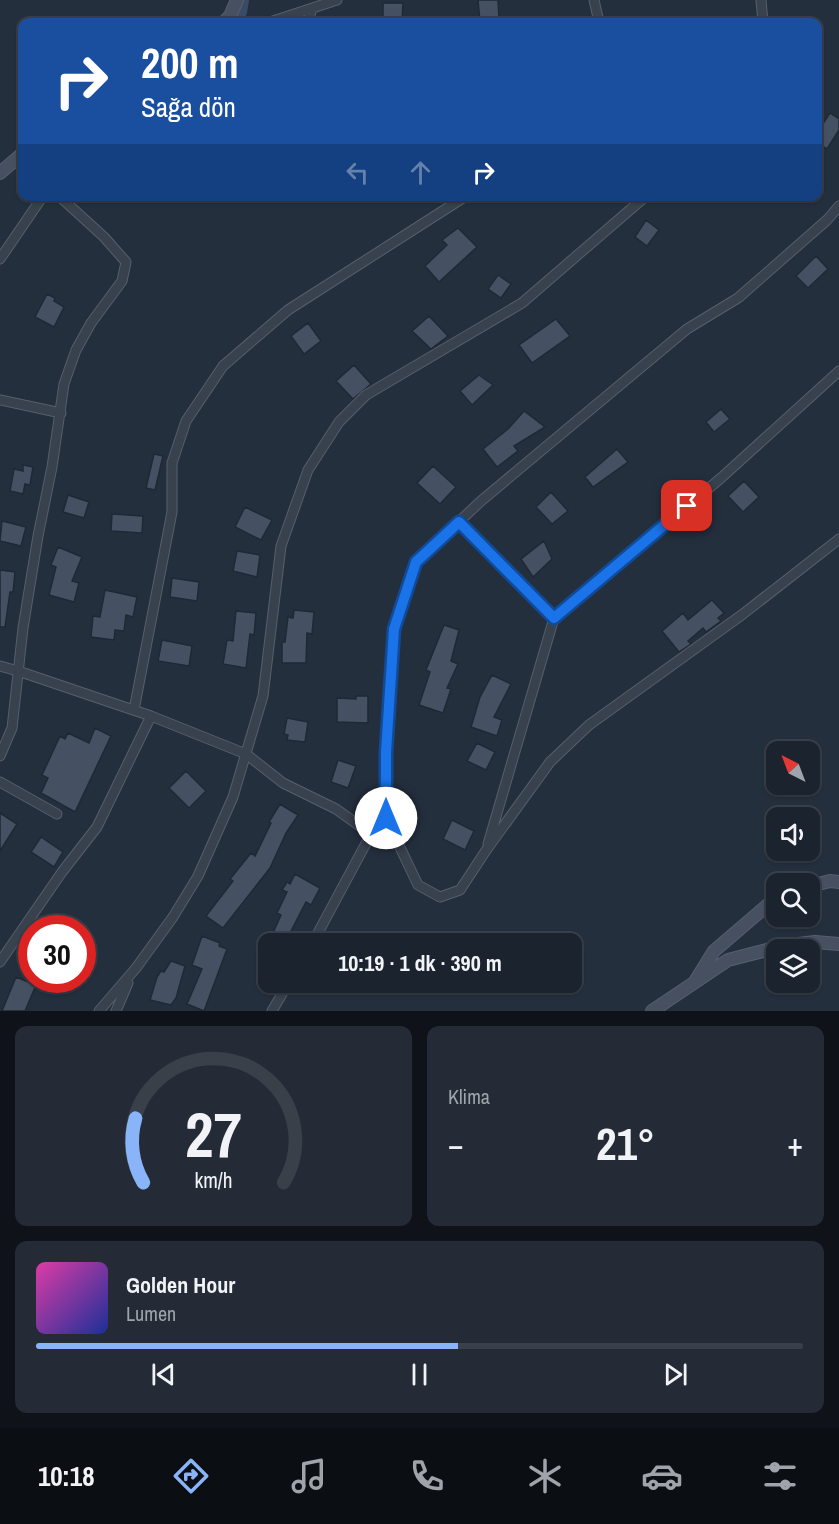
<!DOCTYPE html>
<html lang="tr">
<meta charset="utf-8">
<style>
body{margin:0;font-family:"Archivo Narrow",sans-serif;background:#242b36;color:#f1f3f6;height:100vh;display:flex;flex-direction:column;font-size:22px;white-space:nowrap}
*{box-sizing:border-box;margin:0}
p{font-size:20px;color:#a0a4aa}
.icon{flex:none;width:33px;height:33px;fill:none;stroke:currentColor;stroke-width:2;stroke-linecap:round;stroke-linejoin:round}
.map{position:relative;height:1011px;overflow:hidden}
.drawer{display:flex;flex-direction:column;gap:15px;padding:15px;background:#0f1319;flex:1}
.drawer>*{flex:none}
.hud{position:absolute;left:18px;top:18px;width:804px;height:183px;border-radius:12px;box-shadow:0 2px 4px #0004,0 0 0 2px #39404a;background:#1a4fa0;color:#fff;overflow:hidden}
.needle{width:39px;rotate:318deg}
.buttons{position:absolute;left:766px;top:741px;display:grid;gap:12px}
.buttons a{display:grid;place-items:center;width:54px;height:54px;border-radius:12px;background:#1b232e;box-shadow:0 2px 4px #0004,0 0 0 2px #39404a;font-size:30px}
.speed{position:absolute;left:18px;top:915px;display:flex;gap:12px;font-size:30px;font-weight:700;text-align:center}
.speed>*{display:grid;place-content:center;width:78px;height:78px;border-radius:50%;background:#1b232e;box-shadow:0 2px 4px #0004,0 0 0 2px #39404a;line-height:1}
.speed .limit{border:9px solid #d22;background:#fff;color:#111}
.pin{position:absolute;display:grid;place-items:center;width:51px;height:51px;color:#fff;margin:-26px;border-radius:12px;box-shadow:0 3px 9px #0006}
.me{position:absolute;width:66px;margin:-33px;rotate:0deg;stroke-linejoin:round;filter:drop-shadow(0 0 4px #0008)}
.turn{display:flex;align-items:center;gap:21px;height:126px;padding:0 24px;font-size:27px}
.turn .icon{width:78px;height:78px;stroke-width:2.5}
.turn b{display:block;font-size:42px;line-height:51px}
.lanes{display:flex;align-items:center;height:57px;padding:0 24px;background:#0003;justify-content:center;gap:30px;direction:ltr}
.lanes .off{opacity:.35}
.big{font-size:45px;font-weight:700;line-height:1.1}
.drawer .tile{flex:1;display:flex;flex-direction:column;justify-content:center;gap:9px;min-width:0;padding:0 21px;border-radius:12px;background:#242b36}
.drawer .dial{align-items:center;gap:0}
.dial svg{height:156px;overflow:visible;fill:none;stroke:#39404a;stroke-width:7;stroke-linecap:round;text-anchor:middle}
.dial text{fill:#f1f3f6;stroke:none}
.song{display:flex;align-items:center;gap:18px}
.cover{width:72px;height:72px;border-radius:9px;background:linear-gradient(135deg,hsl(320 70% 55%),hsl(230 70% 35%))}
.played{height:6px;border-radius:3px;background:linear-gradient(90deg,#8ab4f8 55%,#39404a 55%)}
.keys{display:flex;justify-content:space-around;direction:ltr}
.heat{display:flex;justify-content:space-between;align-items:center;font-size:33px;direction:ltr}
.drawer .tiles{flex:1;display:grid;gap:15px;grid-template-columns:1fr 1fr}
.tile:last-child{grid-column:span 2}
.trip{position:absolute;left:258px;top:933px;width:324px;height:60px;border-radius:12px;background:#1b232e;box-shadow:0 2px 4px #0004,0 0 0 2px #39404a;font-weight:700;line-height:60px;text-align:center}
.tabs{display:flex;height:96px;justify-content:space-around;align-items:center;background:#0b0e12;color:#a0a4aa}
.tabs .icon{width:42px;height:42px}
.tabs .on{color:#8ab4f8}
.tabs b{font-size:27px;color:#f1f3f6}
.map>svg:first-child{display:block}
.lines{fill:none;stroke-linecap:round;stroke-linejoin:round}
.canal{stroke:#394c67;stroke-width:12}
.building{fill:#455162;stroke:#1f2835;stroke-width:1.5}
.street-casing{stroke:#565f6c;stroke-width:11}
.secondary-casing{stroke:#565f6c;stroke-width:14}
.street{stroke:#38414e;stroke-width:9}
.secondary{stroke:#465061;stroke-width:12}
.route-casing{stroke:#114b97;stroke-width:15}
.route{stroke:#1a73e8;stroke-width:10}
</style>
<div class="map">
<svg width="839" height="1011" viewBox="0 0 839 1011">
<rect width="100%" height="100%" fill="#242f3e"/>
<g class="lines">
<path class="canal" d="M236,19L241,12L243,0"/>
</g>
<path class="building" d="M478,0H498L499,18L480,22Z
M383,3H403L402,22H383Z
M830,113L839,119V130L827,149L818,143V131Z
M646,220L659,230L647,246L635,237Z
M458,228L477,247L439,282L425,266L447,245L442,240Z
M816,256L828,269L808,288L796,276Z
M498,275L511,284L501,298L488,289Z
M47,294L55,298L54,301L64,307L54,327L35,317Z
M429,316L448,336L431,349L412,331Z
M556,319L570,336L532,363L519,345Z
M308,323L321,341L304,354L291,336Z
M354,365L371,384L353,399L336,381Z
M479,375L493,385L472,405L460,391Z
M721,409L730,419L714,432L706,422Z
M524,411L545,427L514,446L518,451L497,467L483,449L508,429Z
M617,449L628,462L593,487L585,477Z
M154,454L163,456L155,490L146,488Z
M23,465L33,467L30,485L25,484L23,494L10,491L14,469L23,471Z
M433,466L456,487L440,504L417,483Z
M744,481L759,497L743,512L728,496Z
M551,492L568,511L552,524L536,507Z
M68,495L89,502L84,518L63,512Z
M245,507L272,520L261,540L235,527Z
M112,514L143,516L142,533L111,531Z
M2,521L26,527L21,546L0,541Z
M544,541L552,559L533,577L521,559Z
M58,547L82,557L72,581L79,583L74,602L49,595L56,567L51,565Z
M237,551L260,555L257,577L233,571Z
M0,570L15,572L13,592H10L5,627H0Z
M172,578L199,582L197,601L170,597Z
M105,590L137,597L133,617L126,615L124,631L115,630L114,640L91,637L93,616L100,617Z
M712,600L724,613L718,618L721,621L706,632L703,628L688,641L691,644L679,652L662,631L683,613L688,620Z
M294,610L314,612L312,634L307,633L306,663H282V642H285L288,617L293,618Z
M236,611L256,613L254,635L250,634L246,668L223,664L227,640L233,641Z
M444,625L459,630L451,661L458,664L447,688L451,689L443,713L419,705L430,672L426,670Z
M162,640L192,646L189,666L158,661Z
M492,675L511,684L494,717L502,720L497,736L471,727L480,697Z
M356,696H368V723L337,722V698L356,699Z
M287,718L308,722L305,742L287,740L288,735L284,734Z
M95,728L111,736L75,812L41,793L48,778L42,775L60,736L65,739L68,733L89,743Z
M477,743L495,752L486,770L467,761Z
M338,760L356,766L348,788L331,782Z
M186,771L206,791L189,808L169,788Z
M280,804L298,815L286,833L270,868L223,928L206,916L233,881L230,879L251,853L255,856L271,823L269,822Z
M0,813L17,824L0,851Z
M452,820L474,831L465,850L443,839Z
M41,837L63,852L54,867L31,852Z
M295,874L320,888L311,905L306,902L290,933L298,936L294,944H268L281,915L277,913L287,892L282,890L287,882L290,884Z
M202,936L220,943L219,946L227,949L204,1011L187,1004L202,969L192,965Z
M171,961L185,966L176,998L171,1005L150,1000L157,977L161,971L164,972Z
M16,977L36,985L25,1011H2Z"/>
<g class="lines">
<defs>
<path id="street" d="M594,0L599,22
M761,0L763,22
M270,22L337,0
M308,22L312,8
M839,206L827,220L738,298L687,329L481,501L416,562L394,629L386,752V818L418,885L440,897L460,890L487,849L550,762L589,725L743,614L839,539
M0,259L43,196
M0,400L61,413
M459,522L554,618
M0,666L18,671L151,716L246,754L283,783L336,809L371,834
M134,710L172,512V463L186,421L223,366L288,310L466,196
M0,756L12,728L23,628L38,536L52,467L64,384L76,350L91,323L122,281L126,262L104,237L59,196
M0,782L57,814
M488,844L554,618L721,478L839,371
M312,944L371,834L386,818
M0,962L62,872L97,827L151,716
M99,1011L136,968L173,917L198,876L233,797L263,696L281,546L308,470L339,422L366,395L522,303L646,196
M116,1011L128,983
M272,1011L289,982"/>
<path id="secondary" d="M224,22L230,16L237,0
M0,173L22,154
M810,886L830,881L839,882
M696,980L714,951L777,897
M652,1011L728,960L782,946L815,942L839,944"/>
</defs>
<use href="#street" class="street-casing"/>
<use href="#secondary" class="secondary-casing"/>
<use href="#street" class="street"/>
<use href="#secondary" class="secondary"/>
</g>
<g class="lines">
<defs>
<path id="route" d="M386,818V752L394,629L416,562L459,522L554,618L687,506"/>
</defs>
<use href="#route" class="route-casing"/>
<use href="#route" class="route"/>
</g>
</svg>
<div class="buttons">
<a><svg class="needle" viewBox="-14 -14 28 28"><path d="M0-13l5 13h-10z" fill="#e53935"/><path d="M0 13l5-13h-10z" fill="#a0a4aa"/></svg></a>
<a><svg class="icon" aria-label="sound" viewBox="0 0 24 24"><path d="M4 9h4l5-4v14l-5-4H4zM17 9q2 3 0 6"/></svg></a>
<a><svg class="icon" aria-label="search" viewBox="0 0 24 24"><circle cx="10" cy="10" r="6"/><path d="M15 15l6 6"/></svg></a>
<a><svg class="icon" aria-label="layers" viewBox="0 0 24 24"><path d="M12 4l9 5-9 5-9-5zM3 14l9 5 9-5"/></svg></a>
</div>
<div class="speed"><div class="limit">30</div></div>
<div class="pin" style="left:687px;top:506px;background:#d93025"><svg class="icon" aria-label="arrive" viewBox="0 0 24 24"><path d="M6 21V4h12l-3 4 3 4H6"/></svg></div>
<svg class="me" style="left:386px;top:818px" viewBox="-20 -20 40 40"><circle r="19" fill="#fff"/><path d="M0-13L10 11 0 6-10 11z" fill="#1a73e8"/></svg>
<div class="trip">10:19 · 1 dk · 390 m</div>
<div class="hud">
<div class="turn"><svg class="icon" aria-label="right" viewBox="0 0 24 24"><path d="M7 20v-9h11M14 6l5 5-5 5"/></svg><div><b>200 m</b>Sağa dön</div></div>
<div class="lanes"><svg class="icon off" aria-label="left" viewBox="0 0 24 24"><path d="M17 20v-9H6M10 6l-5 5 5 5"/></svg><svg class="icon off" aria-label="ahead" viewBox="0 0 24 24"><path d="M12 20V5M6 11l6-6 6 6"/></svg><svg class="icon" aria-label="right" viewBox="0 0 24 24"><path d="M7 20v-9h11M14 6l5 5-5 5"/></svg></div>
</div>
</div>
<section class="drawer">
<div class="tiles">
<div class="tile dial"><svg viewBox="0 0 100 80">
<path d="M14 69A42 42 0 1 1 86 69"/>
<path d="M14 69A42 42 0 0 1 10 36" stroke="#8ab4f8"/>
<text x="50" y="56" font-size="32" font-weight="700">27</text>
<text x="50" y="72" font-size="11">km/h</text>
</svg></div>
<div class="tile"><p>Klima</p>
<div class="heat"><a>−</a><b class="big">21°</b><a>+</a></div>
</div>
<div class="tile">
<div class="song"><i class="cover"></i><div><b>Golden Hour</b><p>Lumen</p></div></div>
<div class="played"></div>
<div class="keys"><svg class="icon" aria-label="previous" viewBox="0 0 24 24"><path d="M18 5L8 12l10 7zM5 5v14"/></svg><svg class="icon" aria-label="pause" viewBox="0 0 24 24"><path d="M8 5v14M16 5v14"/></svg><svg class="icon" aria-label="next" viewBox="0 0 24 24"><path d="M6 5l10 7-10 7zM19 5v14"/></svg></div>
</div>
</div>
</section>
<nav class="tabs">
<b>10:18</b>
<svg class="icon on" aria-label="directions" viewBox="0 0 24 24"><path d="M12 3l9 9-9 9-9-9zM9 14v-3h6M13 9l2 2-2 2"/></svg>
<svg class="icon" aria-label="music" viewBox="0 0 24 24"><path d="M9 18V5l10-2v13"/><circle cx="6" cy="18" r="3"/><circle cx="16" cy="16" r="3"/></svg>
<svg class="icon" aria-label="phone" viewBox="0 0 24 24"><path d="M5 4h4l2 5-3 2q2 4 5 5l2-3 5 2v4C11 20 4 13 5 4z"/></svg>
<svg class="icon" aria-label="climate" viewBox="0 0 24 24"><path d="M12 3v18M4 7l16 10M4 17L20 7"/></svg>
<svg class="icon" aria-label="car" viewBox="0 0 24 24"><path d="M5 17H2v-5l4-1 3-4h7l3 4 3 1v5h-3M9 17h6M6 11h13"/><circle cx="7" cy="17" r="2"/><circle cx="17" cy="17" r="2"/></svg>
<svg class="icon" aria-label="filters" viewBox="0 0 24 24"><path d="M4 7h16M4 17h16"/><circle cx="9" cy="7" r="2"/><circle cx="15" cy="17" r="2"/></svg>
</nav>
